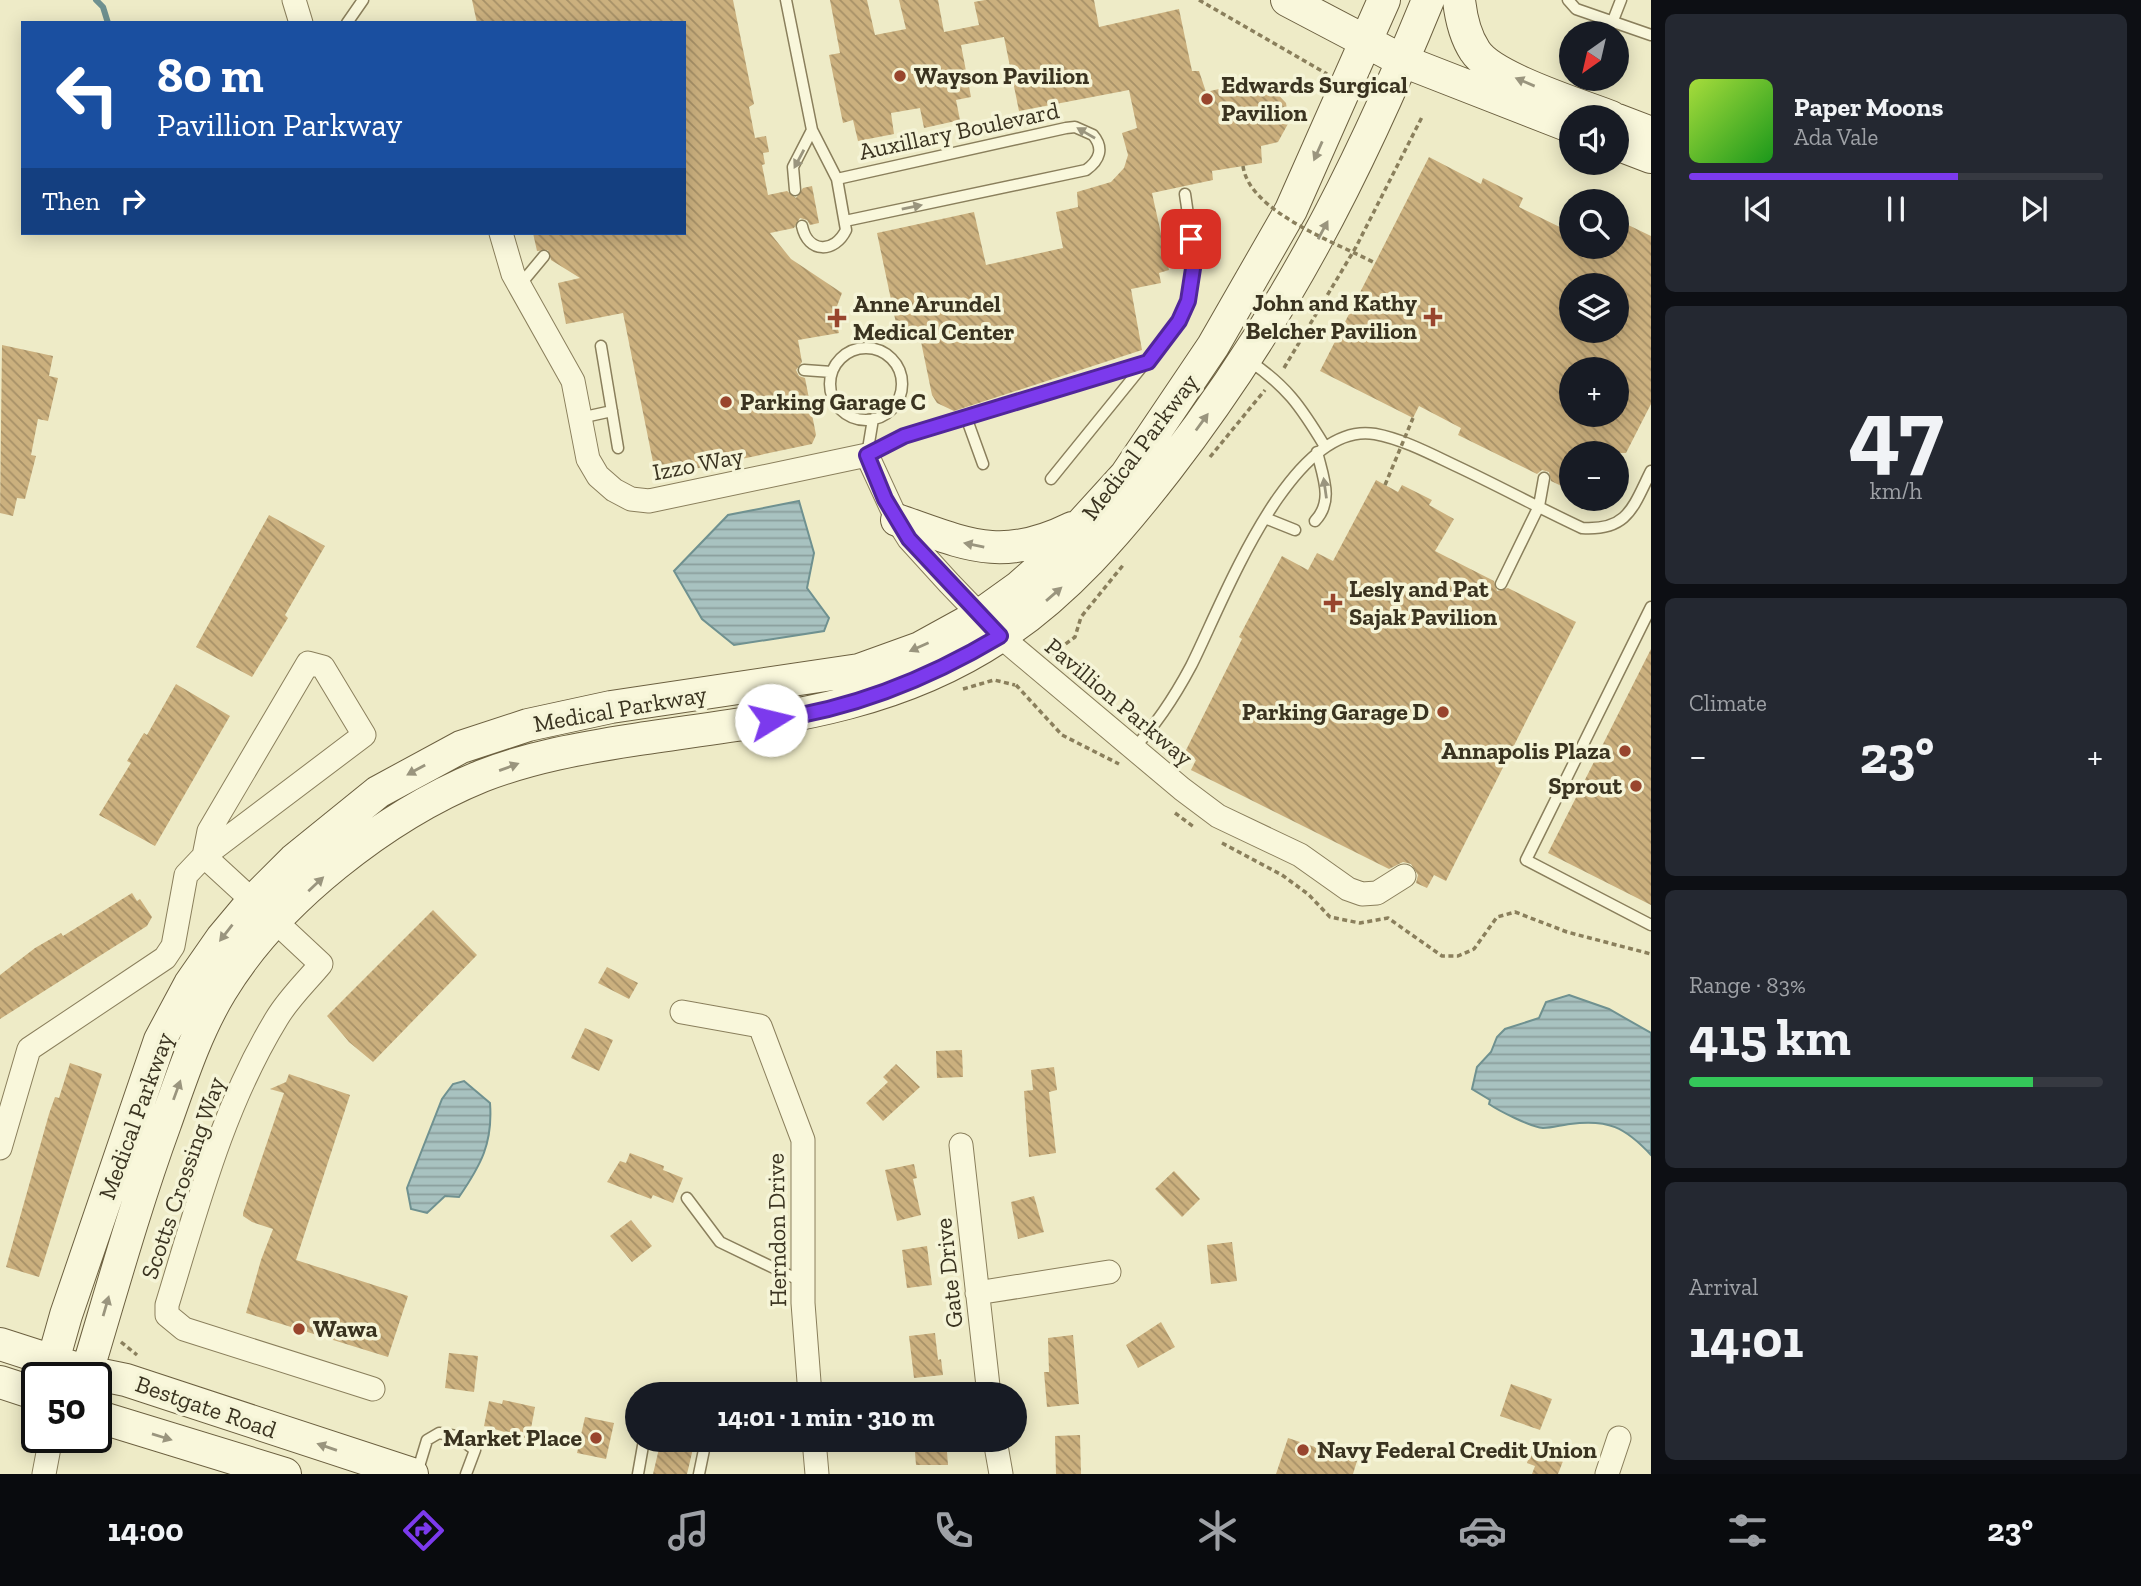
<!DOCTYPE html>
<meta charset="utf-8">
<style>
body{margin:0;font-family:"Zilla Slab",serif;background:#242831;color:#f1f3f6;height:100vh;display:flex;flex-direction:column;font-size:26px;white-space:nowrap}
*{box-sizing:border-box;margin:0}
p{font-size:23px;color:#9ea1a6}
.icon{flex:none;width:38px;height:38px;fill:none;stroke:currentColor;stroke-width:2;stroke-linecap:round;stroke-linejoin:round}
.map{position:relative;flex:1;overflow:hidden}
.side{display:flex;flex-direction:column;gap:14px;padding:14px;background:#0d0f14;width:490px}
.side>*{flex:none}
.guide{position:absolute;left:21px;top:21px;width:665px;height:214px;border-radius:0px;box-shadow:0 4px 18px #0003;background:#1a4fa0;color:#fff;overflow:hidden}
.needle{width:46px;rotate:214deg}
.tools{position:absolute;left:1559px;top:21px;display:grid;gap:14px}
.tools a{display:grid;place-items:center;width:70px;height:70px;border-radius:50%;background:#171b24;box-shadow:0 4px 18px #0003;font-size:35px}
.speed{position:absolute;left:21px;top:1362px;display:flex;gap:14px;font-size:35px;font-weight:700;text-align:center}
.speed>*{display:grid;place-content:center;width:91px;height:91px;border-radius:50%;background:#171b24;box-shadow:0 4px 18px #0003;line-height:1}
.speed .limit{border:4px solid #111;border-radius:10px;background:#fff;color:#111}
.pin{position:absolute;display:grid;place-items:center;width:60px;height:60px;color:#fff;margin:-30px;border-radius:14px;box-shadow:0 4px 10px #0006}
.me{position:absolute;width:77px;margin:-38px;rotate:81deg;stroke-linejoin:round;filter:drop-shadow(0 0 5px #0008)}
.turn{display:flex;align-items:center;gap:24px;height:147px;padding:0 21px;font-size:32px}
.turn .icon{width:91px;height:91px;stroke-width:2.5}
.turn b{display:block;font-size:49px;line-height:60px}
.then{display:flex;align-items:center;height:66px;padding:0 21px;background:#0003;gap:14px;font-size:26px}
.big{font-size:52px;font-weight:700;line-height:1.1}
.side .card{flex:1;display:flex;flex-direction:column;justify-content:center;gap:10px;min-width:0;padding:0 24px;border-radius:10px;background:#242831}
.side .dial{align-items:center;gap:0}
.dial b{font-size:91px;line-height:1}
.song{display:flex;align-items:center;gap:21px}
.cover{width:84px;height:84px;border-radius:10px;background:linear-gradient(135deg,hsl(80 70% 55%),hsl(120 70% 35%))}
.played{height:7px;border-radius:4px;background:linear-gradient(90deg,#7c3aed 65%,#363941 65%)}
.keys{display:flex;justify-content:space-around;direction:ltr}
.heat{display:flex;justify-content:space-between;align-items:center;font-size:38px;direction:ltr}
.charge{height:10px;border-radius:5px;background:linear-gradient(90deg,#34c759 83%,#363941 0)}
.trip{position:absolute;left:625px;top:1382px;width:402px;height:70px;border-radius:35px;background:#171b24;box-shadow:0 4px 18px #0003;font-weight:700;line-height:70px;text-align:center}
.menu{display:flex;height:112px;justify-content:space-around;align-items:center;background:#090b0e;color:#9ea1a6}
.menu .icon{width:49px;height:49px}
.menu .on{color:#7c3aed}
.menu b{font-size:32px;color:#f1f3f6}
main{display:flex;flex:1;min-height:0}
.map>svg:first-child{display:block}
.water{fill:url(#water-rules);stroke:#6f9190;stroke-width:2}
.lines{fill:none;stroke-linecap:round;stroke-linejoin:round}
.stream{stroke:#6f9190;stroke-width:6}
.building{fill:url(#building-back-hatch);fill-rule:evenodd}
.service-casing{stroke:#8a7f5c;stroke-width:13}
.minor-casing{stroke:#8a7f5c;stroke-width:25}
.secondary-casing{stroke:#6c6040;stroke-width:34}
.path{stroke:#8a7f5c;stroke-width:3.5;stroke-dasharray:5 3.5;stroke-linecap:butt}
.service{stroke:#f9f7db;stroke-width:10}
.minor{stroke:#f9f7db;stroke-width:23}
.secondary{stroke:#f9f7db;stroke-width:32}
.path-bridge{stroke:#8a7f5c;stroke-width:3.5;stroke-dasharray:5 3.5;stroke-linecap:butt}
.oneway{fill:#9a957e}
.route-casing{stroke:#51269a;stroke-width:18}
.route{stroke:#7c3aed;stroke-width:12}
.poi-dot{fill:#98452d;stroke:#f5f4d7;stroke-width:2.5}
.labels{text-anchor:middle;stroke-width:7;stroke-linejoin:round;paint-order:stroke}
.poi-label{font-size:24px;font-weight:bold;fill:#3a3320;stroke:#f5f4d7;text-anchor:start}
.street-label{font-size:24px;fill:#3a3320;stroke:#f5f4d7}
</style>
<main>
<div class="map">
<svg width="1651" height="1474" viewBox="0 0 1651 1474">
<defs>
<pattern id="water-rules" width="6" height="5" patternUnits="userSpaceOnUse" patternTransform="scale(1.75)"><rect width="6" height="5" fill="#a8c2c0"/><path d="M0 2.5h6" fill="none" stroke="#8a9e9c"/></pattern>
<pattern id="building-back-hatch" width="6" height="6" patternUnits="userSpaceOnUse" patternTransform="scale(1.75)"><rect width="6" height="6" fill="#cbb07e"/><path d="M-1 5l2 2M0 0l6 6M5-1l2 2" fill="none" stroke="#a69067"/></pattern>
</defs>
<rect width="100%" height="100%" fill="#eeebc7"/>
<path class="water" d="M799,501L814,553L807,588L829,618L824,631L734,645L702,619L674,571L728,515Z
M1569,995L1609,1009L1651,1033V1155C1625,1127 1608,1119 1570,1124C1561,1125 1552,1128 1543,1128C1531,1127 1499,1111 1489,1104L1490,1100L1472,1089L1477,1067L1491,1052L1497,1037L1505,1029L1539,1018L1546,1002Z
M464,1081L490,1103C493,1143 481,1165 459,1197L445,1196L427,1213L411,1209L407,1188L442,1099L453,1084Z"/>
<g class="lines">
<path class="stream" d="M96,0L103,7L108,23"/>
</g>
<path class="building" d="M472,0H733L754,104L749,107L755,138L766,136L769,152L763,153L765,164L762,165L768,195L787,191L796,198L803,188L812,186L819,223L810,225L807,220L800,218L794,228L770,233L791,259L842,293L834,314L839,333L798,340L802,362L796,370L799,376L805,378L816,435L812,444L656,477L623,313L566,324L558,283L580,278L551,260L548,250L537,251L533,233H684V23H477Z
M830,0H867L875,35L906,29L899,0H938L944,32L979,25L974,2L985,0H1094L1099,27L1179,9L1192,71H1199L1206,92L1249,82L1251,89L1269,85L1286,103L1289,122L1278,142L1261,146L1262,163L1212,171L1213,180L1152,193L1169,270L1159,273L1161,283L1131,289L1142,350L954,411L937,403L932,395L919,332L898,333L877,233L974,212L986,265L1063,248L1056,212L1078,207L1077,192L1111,182L1124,168L1128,155L1122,133L1137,128L1129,90L1019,111L1004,37L961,45L971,97L956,100L960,120L924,128L920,108L891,113L894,134L858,141L853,120L843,123L829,55L840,53Z
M1429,157L1481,184L1483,178L1523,198L1519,207L1572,233V247H1617V237L1624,223L1651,236V404L1626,453H1572V491L1551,481L1549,472L1542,470L1537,474L1458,435L1461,428L1419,406L1413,418L1320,371ZM1572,285H1617V331H1572ZM1572,369H1617V415H1572Z
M2,345L53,356L49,376L58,378L48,421L38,419L31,455L36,456L25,499L17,498L13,516L0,513Z
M1376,480L1398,492L1402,485L1432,500L1429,505L1454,519L1435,551L1494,581L1497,591L1508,588L1576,622L1446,881L1434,875L1427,888L1416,883L1418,875L1411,864L1403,862L1389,869L1191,770L1196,760L1184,754L1242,639L1239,637L1282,556L1308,570L1317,553L1333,561Z
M269,515L325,546L285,615L288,618L252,677L196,647Z
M1651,649V905L1548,853Z
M176,684L230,716L155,846L99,815L131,763L127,761L144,733L147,735Z
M132,893L137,901L140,899L152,917L147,926L0,1019V975L35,948L61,933L63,936Z
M433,910L477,955L373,1062L349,1042L327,1016Z
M607,967L638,983L629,999L598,983Z
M585,1028L613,1040L599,1071L571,1058Z
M962,1050L963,1077L937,1078L936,1051Z
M70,1063L102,1074L39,1277L6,1267L49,1114L55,1097L59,1098Z
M896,1064L920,1087L883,1121L866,1103L888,1082L883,1077Z
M1054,1067L1057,1090L1049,1092L1056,1153L1029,1157L1024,1091L1033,1090L1031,1070Z
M289,1074L350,1095L296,1260L408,1296L388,1357L246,1313L261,1260L273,1229L252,1222L243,1216V1213L284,1093L270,1089L286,1082Z
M630,1153L664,1166L663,1170L683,1178L673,1203L653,1195L651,1199L607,1182L620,1161L626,1163Z
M914,1164L917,1178L913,1179L921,1215L897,1221L885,1170Z
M1174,1171L1200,1199L1182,1217L1155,1189Z
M1034,1196L1044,1232L1018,1239L1011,1202Z
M631,1220L652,1246L632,1262L610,1236Z
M1232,1242L1237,1281L1211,1284L1207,1245Z
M927,1246L932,1285L907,1288L902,1250Z
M1161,1322L1175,1347L1138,1368L1126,1345Z
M935,1333L938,1360L941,1359L943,1375L914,1378L909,1336Z
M1073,1335L1079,1404L1047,1407L1044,1372H1049L1048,1338Z
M449,1353L478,1356L474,1392L445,1388Z
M1511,1384L1552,1399L1540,1430L1500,1416Z
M503,1400L535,1407L529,1439L484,1426L489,1401L502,1404Z
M585,1417L614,1423L606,1459L577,1453Z
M1080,1435L1081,1474H1056L1055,1436Z
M1288,1438L1357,1461L1353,1474H1276Z
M1534,1439L1567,1451L1558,1474H1532L1535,1466L1527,1463Z
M661,1440H695L687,1474H653Z
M914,1440H946L948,1465H916Z"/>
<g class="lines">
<defs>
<path id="service" d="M786,0L812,130L837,179L846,230C835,253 808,254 802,226
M1568,0L1576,9L1651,35
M347,23L363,0
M1612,23L1621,0
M837,179L1066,128L1075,127L1093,135C1104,148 1100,160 1086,170L845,221
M795,190L793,167L812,130
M519,286L544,256
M601,346L618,448
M830 384a36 36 0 1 1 72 0a36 36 0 1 1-72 0Z
M1248,360C1286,385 1301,407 1324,445
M804,370L832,372
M966,417L983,464
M580,418L612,411
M867,455L904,436L1146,363
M867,455L873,419
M1051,479L1179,321C1199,275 1192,242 1185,194
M1265,518L1295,530
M1315,521C1334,501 1323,477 1317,452
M1501,584L1539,506L1544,478
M1651,607L1526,860L1651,925
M1134,748C1157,724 1175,696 1191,666C1222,605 1290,419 1375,434C1402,439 1429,453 1454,465C1497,485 1539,508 1582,528C1628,531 1633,507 1651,471
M687,1198L720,1242L803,1282
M417,1473L427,1440L439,1433L456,1436L475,1450L466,1474
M638,1474L644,1440
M699,1474L706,1440"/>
<path id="minor" d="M294,0L301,23
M501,233L513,274L573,381L588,459L598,476L614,490L631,499L649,501L867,455L897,520L909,539L949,583L1000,636L1182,789L1218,816L1300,855L1348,889L1362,894L1377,893L1404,876
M276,922L321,964C307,981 289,998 277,1018C223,1106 197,1207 167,1305V1315L184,1329L373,1389
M682,1012L760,1026L803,1140V1303L810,1395
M961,1145L989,1395
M0,1148L29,1049L165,958L173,946L186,875L204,856L364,735L323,667L308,663L209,831L204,856L253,901
M977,1293L1109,1272
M814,1440L817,1474
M995,1440L1001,1474
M44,1474L51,1437
M1607,1474L1619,1438"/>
<path id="secondary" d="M1287,0L1403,61L1572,127
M1459,0C1461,18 1465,36 1475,51C1492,78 1580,105 1611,117
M1617,120L1651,133
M1617,144L1651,157
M897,520C966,544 1001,563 1072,528
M0,1344L87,1372L126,1380L412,1474
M55,1377L53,1361L66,1315L160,1040L190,984L222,938L253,901L294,860L378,792L461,747L528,725L611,707L859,670L920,648L980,615L1019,587L1044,565L1126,475L1213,346L1291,210L1384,0
M81,1377L87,1372C112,1289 135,1206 165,1124C181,1079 196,1032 221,991C275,901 386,815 482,776C531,757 581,748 633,740C763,720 886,712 999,637C1066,593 1118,532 1167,469C1282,320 1357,174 1428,0
M0,1382L37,1394
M96,1416L285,1474"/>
</defs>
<use href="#service" class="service-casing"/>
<use href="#minor" class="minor-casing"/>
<use href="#secondary" class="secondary-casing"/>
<path class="path" d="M1199,0L1327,74
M1284,368L1356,247L1422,117
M1210,457L1265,390
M1052,654L1075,637L1081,617L1124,564
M1016,685L1062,735L1119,764
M963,689L994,680L1015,685
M1175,813L1194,827
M1222,843L1282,875L1308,894L1330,917L1360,923L1388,918L1442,956H1458L1474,949L1497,917L1515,912L1567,932L1651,954
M121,1342L137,1355"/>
<use href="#service" class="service"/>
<use href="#minor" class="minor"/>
<use href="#secondary" class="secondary"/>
<path class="path-bridge" d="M1243,166C1249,212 1337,243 1375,263
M1385,485L1413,418"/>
</g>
<defs><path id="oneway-solid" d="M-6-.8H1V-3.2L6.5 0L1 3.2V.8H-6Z" transform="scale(1.75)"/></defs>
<g class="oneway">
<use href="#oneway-solid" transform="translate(1525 82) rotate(-157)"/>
<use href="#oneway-solid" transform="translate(1086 133) rotate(-150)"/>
<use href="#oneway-solid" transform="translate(1318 151) rotate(114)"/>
<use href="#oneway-solid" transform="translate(799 159) rotate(118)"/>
<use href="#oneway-solid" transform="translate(912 207) rotate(-12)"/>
<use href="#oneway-solid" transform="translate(1323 230) rotate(-62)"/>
<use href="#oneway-solid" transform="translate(1202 422) rotate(-54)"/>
<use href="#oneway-solid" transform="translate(1325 488) rotate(-98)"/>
<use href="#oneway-solid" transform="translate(974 545) rotate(-168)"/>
<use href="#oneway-solid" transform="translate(1054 594) rotate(-41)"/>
<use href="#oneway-solid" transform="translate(919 647) rotate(156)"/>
<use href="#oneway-solid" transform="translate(509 767) rotate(-20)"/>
<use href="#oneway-solid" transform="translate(416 770) rotate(151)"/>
<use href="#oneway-solid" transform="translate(316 884) rotate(-43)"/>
<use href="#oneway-solid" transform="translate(226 933) rotate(128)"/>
<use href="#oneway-solid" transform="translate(177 1090) rotate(-70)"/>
<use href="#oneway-solid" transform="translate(106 1306) rotate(-74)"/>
<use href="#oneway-solid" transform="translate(162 1437) rotate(17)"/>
<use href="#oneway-solid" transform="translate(327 1447) rotate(-161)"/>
</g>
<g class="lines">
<defs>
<path id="route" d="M771,720C854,709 928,679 1000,636L909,539L885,499L867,455L904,436L1148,362L1179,321L1188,301L1194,262L1191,239"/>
</defs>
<use href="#route" class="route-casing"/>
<use href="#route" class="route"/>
</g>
<g class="poi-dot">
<circle cx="900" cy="76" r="7"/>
<circle cx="1207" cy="99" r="7"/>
<path d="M1429.5 306.5h7v7h7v7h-7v7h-7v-7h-7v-7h7z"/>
<path d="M833.5 307.5h7v7h7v7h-7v7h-7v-7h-7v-7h7z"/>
<circle cx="726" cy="402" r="7"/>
<path d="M1329.5 592.5h7v7h7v7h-7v7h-7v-7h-7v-7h7z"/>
<circle cx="1443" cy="712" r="7"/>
<circle cx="1625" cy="751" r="7"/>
<circle cx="1636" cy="786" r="7"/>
<circle cx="299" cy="1329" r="7"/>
<circle cx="596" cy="1438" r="7"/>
<circle cx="1303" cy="1450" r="7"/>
</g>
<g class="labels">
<g class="poi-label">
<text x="914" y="84">Wayson Pavilion</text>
<text x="1221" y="93">Edwards Surgical<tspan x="1221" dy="28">Pavilion</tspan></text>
<text x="1417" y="311" text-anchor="end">John and Kathy<tspan x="1417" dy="28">Belcher Pavilion</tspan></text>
<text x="853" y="312">Anne Arundel<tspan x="853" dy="28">Medical Center</tspan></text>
<text x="740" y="410">Parking Garage C</text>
<text x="1349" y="597">Lesly and Pat<tspan x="1349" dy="28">Sajak Pavilion</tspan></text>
<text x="1429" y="720" text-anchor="end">Parking Garage D</text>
<text x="1611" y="759" text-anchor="end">Annapolis Plaza</text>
<text x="1622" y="794" text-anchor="end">Sprout</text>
<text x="313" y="1337">Wawa</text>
<text x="582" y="1446" text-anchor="end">Market Place</text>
<text x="1317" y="1458">Navy Federal Credit Union</text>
</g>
<g class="street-label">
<text transform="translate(959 131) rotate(-12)" y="8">Auxillary Boulevard</text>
<text transform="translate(1140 447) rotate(-53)" y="8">Medical Parkway</text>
<text transform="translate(698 464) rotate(-11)" y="8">Izzo Way</text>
<text transform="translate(1119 702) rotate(40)" y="8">Pavillion Parkway</text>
<text transform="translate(620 709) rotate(-10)" y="8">Medical Parkway</text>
<text transform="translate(136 1116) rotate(-70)" y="8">Medical Parkway</text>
<text transform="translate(183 1178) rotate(-71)" y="8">Scotts Crossing Way</text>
<text transform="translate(777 1230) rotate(-91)" y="8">Herndon Drive</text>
<text transform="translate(949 1273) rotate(-96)" y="8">Gate Drive</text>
<text transform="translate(206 1407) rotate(19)" y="8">Bestgate Road</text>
</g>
</g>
</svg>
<div class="tools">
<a><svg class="needle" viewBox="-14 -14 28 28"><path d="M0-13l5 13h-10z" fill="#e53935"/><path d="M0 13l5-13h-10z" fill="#9ea1a6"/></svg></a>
<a><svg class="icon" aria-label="sound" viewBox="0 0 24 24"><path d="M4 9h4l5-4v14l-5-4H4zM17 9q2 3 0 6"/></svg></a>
<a><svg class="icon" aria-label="search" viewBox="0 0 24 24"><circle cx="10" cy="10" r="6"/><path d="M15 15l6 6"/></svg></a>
<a><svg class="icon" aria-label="layers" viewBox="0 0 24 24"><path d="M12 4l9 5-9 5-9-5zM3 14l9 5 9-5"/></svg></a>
<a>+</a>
<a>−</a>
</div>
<div class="speed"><div class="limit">50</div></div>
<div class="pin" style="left:1191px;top:239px;background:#d93025"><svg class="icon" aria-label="arrive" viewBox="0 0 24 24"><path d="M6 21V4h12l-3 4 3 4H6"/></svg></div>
<svg class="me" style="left:771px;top:720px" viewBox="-20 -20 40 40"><circle r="19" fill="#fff"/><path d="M0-13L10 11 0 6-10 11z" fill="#7c3aed"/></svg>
<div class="trip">14:01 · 1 min · 310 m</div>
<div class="guide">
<div class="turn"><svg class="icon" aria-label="left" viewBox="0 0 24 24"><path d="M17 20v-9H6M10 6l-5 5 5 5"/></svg><div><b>80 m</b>Pavillion Parkway</div></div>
<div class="then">Then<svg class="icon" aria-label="right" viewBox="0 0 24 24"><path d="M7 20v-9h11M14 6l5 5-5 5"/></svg></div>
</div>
</div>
<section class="side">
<div class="card">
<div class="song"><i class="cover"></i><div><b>Paper Moons</b><p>Ada Vale</p></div></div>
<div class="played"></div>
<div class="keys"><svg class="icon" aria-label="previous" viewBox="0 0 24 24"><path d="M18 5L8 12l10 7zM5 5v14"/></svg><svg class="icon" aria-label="pause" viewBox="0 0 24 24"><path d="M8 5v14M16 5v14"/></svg><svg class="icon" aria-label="next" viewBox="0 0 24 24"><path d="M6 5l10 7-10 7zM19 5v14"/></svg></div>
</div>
<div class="card dial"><b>47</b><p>km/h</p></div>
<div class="card"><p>Climate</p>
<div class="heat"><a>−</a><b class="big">23°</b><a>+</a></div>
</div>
<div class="card"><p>Range · 83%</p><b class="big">415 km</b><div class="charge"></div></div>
<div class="card"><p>Arrival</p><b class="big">14:01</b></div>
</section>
</main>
<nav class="menu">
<b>14:00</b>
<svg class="icon on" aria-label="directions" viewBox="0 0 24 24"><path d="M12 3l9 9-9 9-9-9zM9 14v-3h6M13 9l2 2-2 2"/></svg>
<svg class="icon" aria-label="music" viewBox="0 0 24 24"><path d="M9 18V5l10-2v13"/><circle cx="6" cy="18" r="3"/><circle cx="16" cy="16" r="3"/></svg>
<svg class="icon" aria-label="phone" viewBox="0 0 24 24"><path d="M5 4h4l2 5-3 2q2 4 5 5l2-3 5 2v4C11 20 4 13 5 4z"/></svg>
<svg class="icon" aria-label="climate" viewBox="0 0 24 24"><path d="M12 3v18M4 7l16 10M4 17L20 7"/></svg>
<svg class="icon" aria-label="car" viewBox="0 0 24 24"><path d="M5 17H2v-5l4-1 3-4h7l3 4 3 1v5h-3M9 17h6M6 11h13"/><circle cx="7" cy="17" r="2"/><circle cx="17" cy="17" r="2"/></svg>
<svg class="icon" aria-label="filters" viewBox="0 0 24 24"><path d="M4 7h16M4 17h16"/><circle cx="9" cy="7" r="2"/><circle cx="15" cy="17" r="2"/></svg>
<b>23°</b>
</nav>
